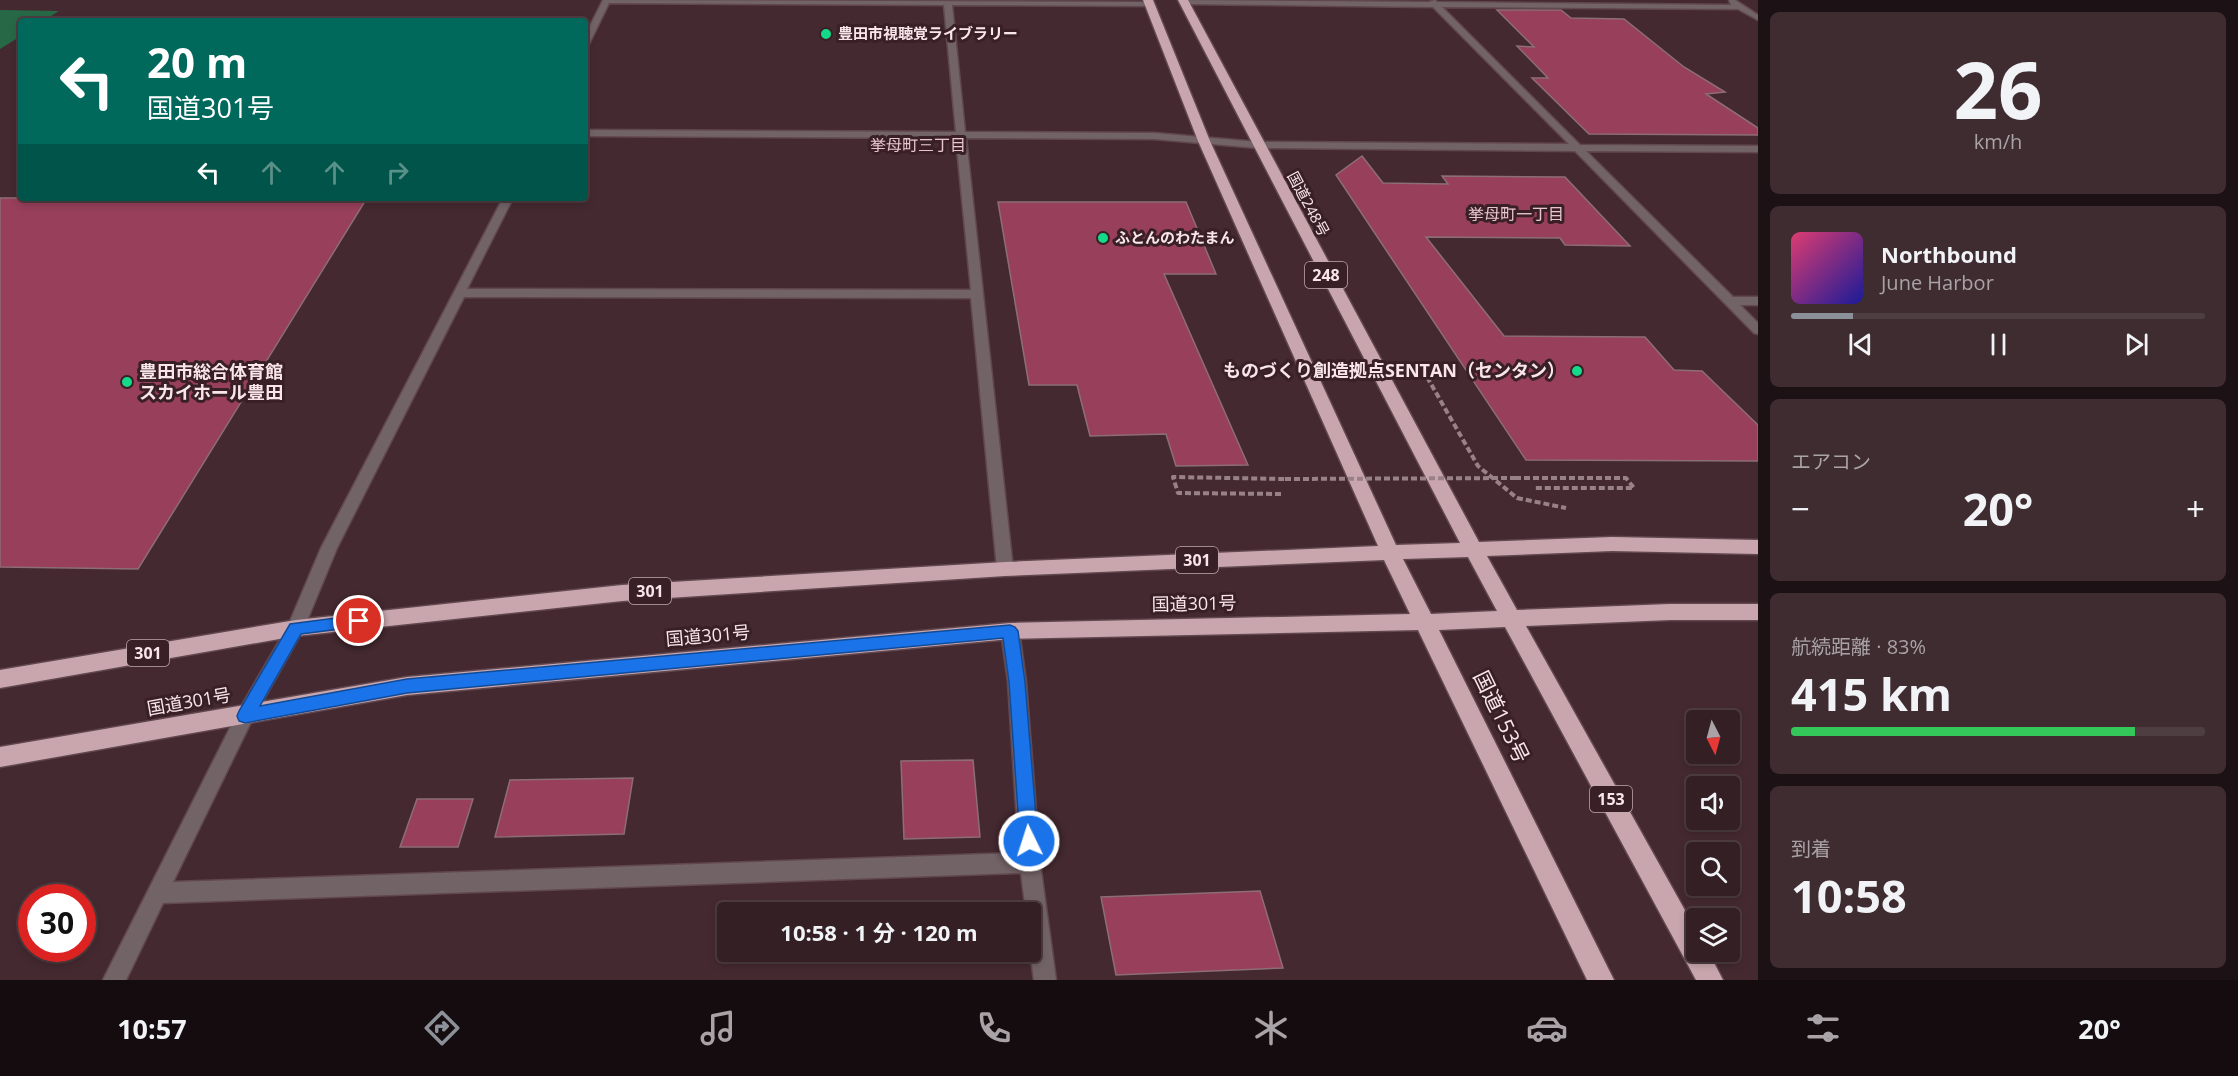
<!DOCTYPE html>
<html lang="ja">
<meta charset="utf-8">
<style>
body{margin:0;font-family:"Open Sans","Noto Sans JP",sans-serif;background:#3e2c31;color:#f1f3f6;height:100vh;display:flex;flex-direction:column;font-size:22px;white-space:nowrap}
*{box-sizing:border-box;margin:0}
p{font-size:20px;color:#a9a2a6}
.icon{flex:none;width:33px;height:33px;fill:none;stroke:currentColor;stroke-width:2;stroke-linecap:round;stroke-linejoin:round}
.map{position:relative;flex:1;overflow:hidden}
.panel{display:flex;flex-direction:column;gap:12px;padding:12px;background:#1c1114;width:480px}
.panel>*{flex:none}
.top-card{position:absolute;left:18px;top:18px;width:570px;height:183px;border-radius:6px;box-shadow:0 3px 9px #0003,0 0 0 2px #4e3d41;background:#00695c;color:#fff;overflow:hidden}
.needle{width:39px;rotate:174deg}
.buttons{position:absolute;left:1686px;top:710px;display:grid;gap:12px}
.buttons a{display:grid;place-items:center;width:54px;height:54px;border-radius:6px;background:#331f24;box-shadow:0 3px 9px #0003,0 0 0 2px #4e3d41;font-size:30px}
.speed{position:absolute;left:18px;top:884px;display:flex;gap:12px;font-size:30px;font-weight:700;text-align:center}
.speed>*{display:grid;place-content:center;width:78px;height:78px;border-radius:50%;background:#331f24;box-shadow:0 3px 9px #0003,0 0 0 2px #4e3d41;line-height:1}
.speed .limit{border:9px solid #d22;background:#fff;color:#111}
.pin{position:absolute;display:grid;place-items:center;width:51px;height:51px;color:#fff;margin:-26px;border:3px solid #fff;border-radius:50%;box-shadow:0 2px 6px #0007}
.me{position:absolute;width:66px;margin:-33px;rotate:356deg;stroke-linejoin:round;filter:drop-shadow(0 0 4px #0008)}
.turn{display:flex;align-items:center;gap:21px;height:126px;padding:0 30px;font-size:27px}
.turn .icon{width:78px;height:78px;stroke-width:2.5}
.turn b{display:block;font-size:42px;line-height:51px}
.lanes{display:flex;align-items:center;height:57px;padding:0 30px;background:#0003;justify-content:center;gap:30px;direction:ltr}
.lanes .off{opacity:.35}
.big{font-size:45px;font-weight:700;line-height:1.1}
.panel .widget{flex:1;display:flex;flex-direction:column;justify-content:center;gap:9px;min-width:0;padding:0 21px;border-radius:9px;background:#3e2c31}
.panel .dial{align-items:center;gap:0}
.dial b{font-size:78px;line-height:1}
.song{display:flex;align-items:center;gap:18px}
.cover{width:72px;height:72px;border-radius:9px;background:linear-gradient(135deg,hsl(340 70% 55%),hsl(240 70% 35%))}
.played{height:6px;border-radius:3px;background:linear-gradient(90deg,#8c9099 15%,#4e3d41 15%)}
.keys{display:flex;justify-content:space-around;direction:ltr}
.heat{display:flex;justify-content:space-between;align-items:center;font-size:33px;direction:ltr}
.charge{height:9px;border-radius:4px;background:linear-gradient(90deg,#34c759 83%,#4e3d41 0)}
.trip{position:absolute;left:717px;top:902px;width:324px;height:60px;border-radius:6px;background:#331f24;box-shadow:0 3px 9px #0003,0 0 0 2px #4e3d41;font-weight:700;line-height:60px;text-align:center}
.tabs{display:flex;height:96px;justify-content:space-around;align-items:center;background:#140c0e;color:#a9a2a6}
.tabs .icon{width:42px;height:42px}
.tabs .current{color:#8c9099}
.tabs b{font-size:27px;color:#f1f3f6}
main{display:flex;flex:1;min-height:0}
.map>svg:first-child{display:block}
.green{fill:#276947}
.building{fill:#973f5b;stroke:#8d6e75;stroke-width:1.5}
.lines{fill:none;stroke-linecap:round;stroke-linejoin:round}
.minor-casing{stroke:#61474e;stroke-width:3}
.highway-casing{stroke:#61474e;stroke-width:3}
.path{stroke:#998287;stroke-width:4;stroke-dasharray:6 3;stroke-linecap:butt}
.minor{fill:#726367;fill-rule:evenodd}
.highway{fill:#c9a6ae;fill-rule:evenodd}
.path-bridge{stroke:#998287;stroke-width:4;stroke-dasharray:6 3;stroke-linecap:butt}
.route{fill:#1a73e8;stroke:#114b97;stroke-width:1.5}
.poi-dot{fill:#14d989;stroke:#391f26;stroke-width:2}
.labels{text-anchor:middle;stroke-width:6;stroke-linejoin:round;paint-order:stroke}
.far-poi-label{font-size:15px;font-weight:bold;fill:#f9e6ea;stroke:#391f26;text-anchor:start}
.far-street-label{font-size:15px;fill:#f9e6ea;stroke:#391f26}
.far-neighbourhood-label{font-size:16px;fill:#e9c5cd;stroke:#391f26}
.shield{fill:#391f26;stroke:#bfaaaf;stroke-width:1.5}
.shield-label{font-size:16px;font-weight:bold;fill:#f9e6ea}
.poi-label{font-size:18px;font-weight:bold;fill:#f9e6ea;stroke:#391f26;text-anchor:end}
.street-label{font-size:18px;fill:#f9e6ea;stroke:#391f26}
.near-street-label{font-size:21px;fill:#f9e6ea;stroke:#391f26}
</style>
<main>
<div class="map">
<svg width="1758" height="980" viewBox="0 0 1758 980">
<rect width="100%" height="100%" fill="#442930"/>
<path class="green" d="M0,10L59,11L43,21H21V36L0,49Z"/>
<path class="building" d="M1497,10H1561L1571,18L1624,19L1684,67L1725,92L1706,94L1758,128V135L1589,134L1532,78H1548L1517,46L1534,47Z
M1362,156L1383,183L1448,184L1442,176L1565,177L1630,246L1565,245L1560,238L1426,237L1504,336L1645,337L1674,370L1702,371L1758,425V461L1526,460L1336,175Z
M0,198H367L138,569L0,567Z
M998,202H1186L1216,274H1164L1248,465L1176,466L1166,434L1090,436L1077,385H1029Z
M973,760L980,837L904,839L901,761Z
M633,778L624,834L495,837L510,780Z
M417,799H473L458,847H400Z
M1260,891L1283,968L1116,975L1101,897Z"/>
<g class="lines">
<defs>
<path id="minor" d="M603,0L1150,2H1153V6L952,5L965,132L1154,133L1258,142L1569,144L1433,7L1184,4L1180,2L1182,0L1429,2L1435,0L1437,2L1731,5L1729,0H1735L1758,15V20L1738,9L1442,7L1580,145L1758,146V152L1586,151L1733,297H1758V305H1740L1758,323V334L1754,333L1575,151L1258,148L1154,139L966,138L1013,569L1011,573L1005,575L999,573L997,569L971,298L464,297L337,548L304,628L251,722L173,882L1019,853L1008,682L1001,631L1004,626L1010,624L1016,626L1019,631L1026,682L1040,863L1056,980H1034L1030,951V912H1026L1021,873L163,903L126,980H103L239,710L288,626L321,548L503,198H513L467,289L971,290L956,138L585,136V130L956,132L944,5L609,3L589,44L585,47V36Z"/>
<path id="highway" d="M1143,0H1153L1210,141L1396,545L1460,543L1178,0H1188L1479,542L1612,537L1758,540V554L1612,551L1487,556L1517,610L1670,604H1758V620H1670L1526,626L1696,930V951H1708L1723,980H1696L1505,627L1439,630L1614,980H1587L1418,630L1010,639L407,695L0,767V747L407,677L1010,623L1410,614L1384,560L1005,576L622,601L296,636L0,688V670L296,620L622,585L1005,562L1378,546L1198,141ZM1468,557L1497,611L1431,614L1403,559Z"/>
</defs>
<use href="#minor" class="minor-casing"/>
<use href="#highway" class="highway-casing"/>
<path class="path" d="M1427,377L1478,466L1517,498L1566,508
M1515,478H1626L1634,488H1535
M1281,494L1178,493L1173,477L1285,479"/>
<use href="#minor" class="minor"/>
<use href="#highway" class="highway"/>
<path class="path-bridge" d="M1285,479L1515,478"/>
</g>
<path class="route" d="M359,615L364,617L367,621L364,626L301,634L260,706L407,679L1010,625L1015,627L1018,631L1025,682L1038,841L1035,847L1029,850L1022,847L1020,841L1009,682L1003,638L407,693L245,723L239,721L237,716L239,711L290,624Z"/>
<g class="poi-dot">
<circle cx="826" cy="34" r="6"/>
<circle cx="1103" cy="238" r="6"/>
<circle cx="1577" cy="371" r="6"/>
<circle cx="127" cy="382" r="6"/>
</g>
<g class="labels">
<g class="far-poi-label">
<text x="838" y="39">豊田市視聴覚ライブラリー</text>
<text x="1115" y="243">ふとんのわたまん</text>
</g>
<g class="far-street-label">
<text transform="translate(1308 204) rotate(62)" y="5">国道248号</text>
</g>
<g class="far-neighbourhood-label">
<text x="918" y="151">挙母町三丁目</text>
<text x="1516" y="220">挙母町一丁目</text>
</g>
<g class="shield">
<rect x="1305" y="262" width="42" height="26" rx="4.5"/>
<rect x="1176" y="547" width="42" height="26" rx="4.5"/>
<rect x="629" y="578" width="42" height="26" rx="4.5"/>
<rect x="127" y="640" width="42" height="26" rx="4.5"/>
<rect x="1590" y="786" width="42" height="26" rx="4.5"/>
</g>
<g class="shield-label">
<text x="1326" y="281">248</text>
<text x="1197" y="566">301</text>
<text x="650" y="597">301</text>
<text x="148" y="659">301</text>
<text x="1611" y="805">153</text>
</g>
<g class="poi-label">
<text x="1565" y="377">ものづくり創造拠点SENTAN（センタン）</text>
<text x="139" y="378" text-anchor="start">豊田市総合体育館<tspan x="139" dy="21">スカイホール豊田</tspan></text>
</g>
<g class="street-label">
<text transform="translate(1194 604) rotate(-1)" y="6">国道301号</text>
<text transform="translate(708 636) rotate(-5)" y="6">国道301号</text>
<text transform="translate(189 702) rotate(-10)" y="6">国道301号</text>
</g>
<g class="near-street-label">
<text transform="translate(1501 717) rotate(64)" y="7">国道153号</text>
</g>
</g>
</svg>
<div class="buttons">
<a><svg class="needle" viewBox="-14 -14 28 28"><path d="M0-13l5 13h-10z" fill="#e53935"/><path d="M0 13l5-13h-10z" fill="#a9a2a6"/></svg></a>
<a><svg class="icon" aria-label="sound" viewBox="0 0 24 24"><path d="M4 9h4l5-4v14l-5-4H4zM17 9q2 3 0 6"/></svg></a>
<a><svg class="icon" aria-label="search" viewBox="0 0 24 24"><circle cx="10" cy="10" r="6"/><path d="M15 15l6 6"/></svg></a>
<a><svg class="icon" aria-label="layers" viewBox="0 0 24 24"><path d="M12 4l9 5-9 5-9-5zM3 14l9 5 9-5"/></svg></a>
</div>
<div class="speed"><div class="limit">30</div></div>
<div class="pin" style="left:359px;top:621px;background:#d93025"><svg class="icon" aria-label="arrive" viewBox="0 0 24 24"><path d="M6 21V4h12l-3 4 3 4H6"/></svg></div>
<svg class="me" style="left:1029px;top:841px" viewBox="-20 -20 40 40"><circle r="17" fill="#1a73e8" stroke="#fff" stroke-width="3"/><path d="M0-11L8 9 0 5-8 9z" fill="#fff"/></svg>
<div class="trip">10:58 · 1 分 · 120 m</div>
<div class="top-card">
<div class="turn"><svg class="icon" aria-label="left" viewBox="0 0 24 24"><path d="M17 20v-9H6M10 6l-5 5 5 5"/></svg><div><b>20 m</b>国道301号</div></div>
<div class="lanes"><svg class="icon" aria-label="left" viewBox="0 0 24 24"><path d="M17 20v-9H6M10 6l-5 5 5 5"/></svg><svg class="icon off" aria-label="ahead" viewBox="0 0 24 24"><path d="M12 20V5M6 11l6-6 6 6"/></svg><svg class="icon off" aria-label="ahead" viewBox="0 0 24 24"><path d="M12 20V5M6 11l6-6 6 6"/></svg><svg class="icon off" aria-label="right" viewBox="0 0 24 24"><path d="M7 20v-9h11M14 6l5 5-5 5"/></svg></div>
</div>
</div>
<section class="panel">
<div class="widget dial"><b>26</b><p>km/h</p></div>
<div class="widget">
<div class="song"><i class="cover"></i><div><b>Northbound</b><p>June Harbor</p></div></div>
<div class="played"></div>
<div class="keys"><svg class="icon" aria-label="previous" viewBox="0 0 24 24"><path d="M18 5L8 12l10 7zM5 5v14"/></svg><svg class="icon" aria-label="pause" viewBox="0 0 24 24"><path d="M8 5v14M16 5v14"/></svg><svg class="icon" aria-label="next" viewBox="0 0 24 24"><path d="M6 5l10 7-10 7zM19 5v14"/></svg></div>
</div>
<div class="widget"><p>エアコン</p>
<div class="heat"><a>−</a><b class="big">20°</b><a>+</a></div>
</div>
<div class="widget"><p>航続距離 · 83%</p><b class="big">415 km</b><div class="charge"></div></div>
<div class="widget"><p>到着</p><b class="big">10:58</b></div>
</section>
</main>
<nav class="tabs">
<b>10:57</b>
<svg class="icon current" aria-label="directions" viewBox="0 0 24 24"><path d="M12 3l9 9-9 9-9-9zM9 14v-3h6M13 9l2 2-2 2"/></svg>
<svg class="icon" aria-label="music" viewBox="0 0 24 24"><path d="M9 18V5l10-2v13"/><circle cx="6" cy="18" r="3"/><circle cx="16" cy="16" r="3"/></svg>
<svg class="icon" aria-label="phone" viewBox="0 0 24 24"><path d="M5 4h4l2 5-3 2q2 4 5 5l2-3 5 2v4C11 20 4 13 5 4z"/></svg>
<svg class="icon" aria-label="climate" viewBox="0 0 24 24"><path d="M12 3v18M4 7l16 10M4 17L20 7"/></svg>
<svg class="icon" aria-label="car" viewBox="0 0 24 24"><path d="M5 17H2v-5l4-1 3-4h7l3 4 3 1v5h-3M9 17h6M6 11h13"/><circle cx="7" cy="17" r="2"/><circle cx="17" cy="17" r="2"/></svg>
<svg class="icon" aria-label="filters" viewBox="0 0 24 24"><path d="M4 7h16M4 17h16"/><circle cx="9" cy="7" r="2"/><circle cx="15" cy="17" r="2"/></svg>
<b>20°</b>
</nav>
